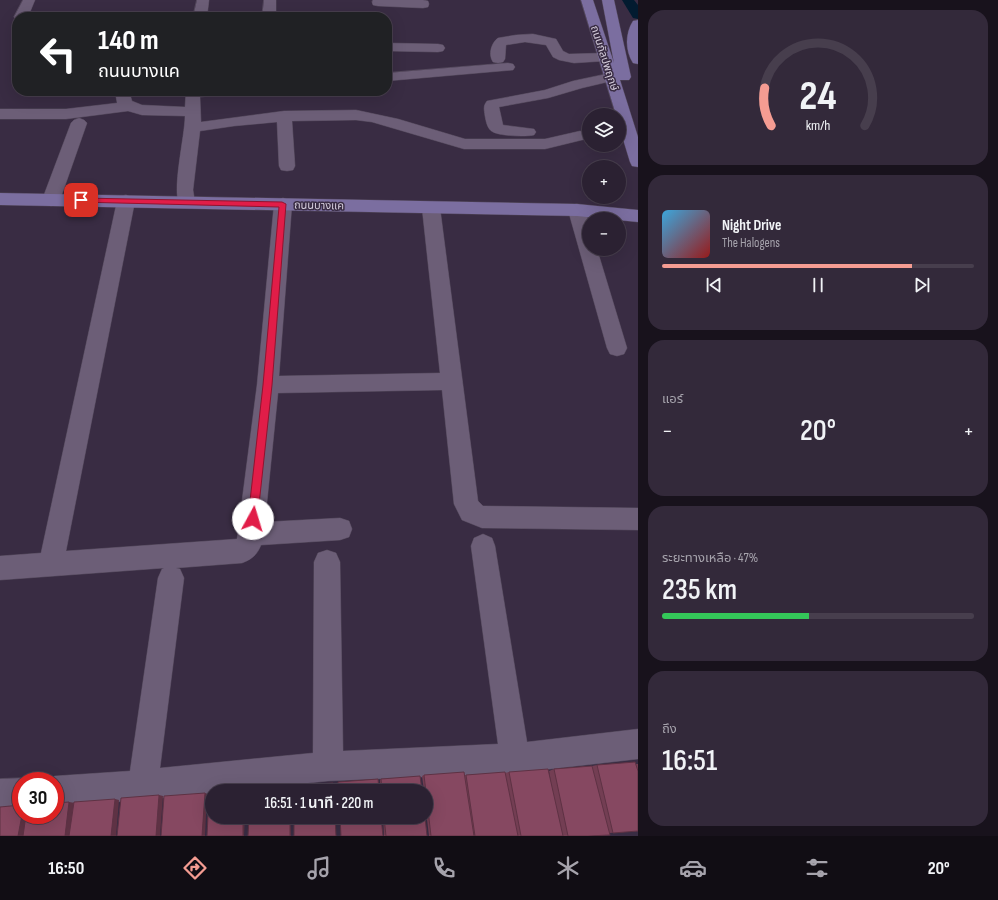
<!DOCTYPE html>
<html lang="th">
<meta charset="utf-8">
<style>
body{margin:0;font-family:"Sofia Sans Condensed","Noto Sans Thai",sans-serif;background:#33293a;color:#f1f3f6;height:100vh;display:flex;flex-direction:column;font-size:15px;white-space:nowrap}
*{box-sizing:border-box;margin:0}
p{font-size:13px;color:#a6a3ac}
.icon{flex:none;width:22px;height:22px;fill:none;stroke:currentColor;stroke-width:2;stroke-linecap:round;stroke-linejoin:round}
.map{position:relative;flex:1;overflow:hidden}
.sheet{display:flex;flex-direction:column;gap:10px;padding:10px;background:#18121c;width:360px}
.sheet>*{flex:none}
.banner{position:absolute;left:12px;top:12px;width:380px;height:84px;border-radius:16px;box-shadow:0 4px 16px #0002,0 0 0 1px #473e4d;background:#202124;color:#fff;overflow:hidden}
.controls{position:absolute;left:582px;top:108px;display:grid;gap:8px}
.controls a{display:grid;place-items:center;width:44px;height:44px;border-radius:50%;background:#2b2132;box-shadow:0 4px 16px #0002,0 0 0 1px #473e4d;font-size:20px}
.speed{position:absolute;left:12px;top:772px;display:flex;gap:8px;font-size:20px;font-weight:700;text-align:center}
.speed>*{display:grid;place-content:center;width:52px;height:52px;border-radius:50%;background:#2b2132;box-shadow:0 4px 16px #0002,0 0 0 1px #473e4d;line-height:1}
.speed .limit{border:6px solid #d22;background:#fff;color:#111}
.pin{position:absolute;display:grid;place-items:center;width:34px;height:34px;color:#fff;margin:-17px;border-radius:8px;box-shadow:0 2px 6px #0006}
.me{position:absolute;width:44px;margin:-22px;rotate:6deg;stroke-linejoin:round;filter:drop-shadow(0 0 3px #0008)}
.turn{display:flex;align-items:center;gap:14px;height:84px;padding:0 20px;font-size:18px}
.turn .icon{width:52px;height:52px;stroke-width:2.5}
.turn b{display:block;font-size:28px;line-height:34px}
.big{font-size:30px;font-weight:600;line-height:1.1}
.sheet .widget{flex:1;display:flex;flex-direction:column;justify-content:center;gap:6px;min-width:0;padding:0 14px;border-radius:16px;background:#33293a}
.sheet .dial{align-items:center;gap:0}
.dial svg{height:104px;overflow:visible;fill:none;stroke:#473e4d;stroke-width:7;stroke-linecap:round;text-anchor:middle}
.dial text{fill:#f1f3f6;stroke:none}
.song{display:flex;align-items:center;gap:12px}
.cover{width:48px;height:48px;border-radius:6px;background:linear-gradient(135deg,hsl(200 70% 55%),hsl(0 70% 35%))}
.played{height:4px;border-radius:2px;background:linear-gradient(90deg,#f59c92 80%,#473e4d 80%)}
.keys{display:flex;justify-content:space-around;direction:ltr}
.heat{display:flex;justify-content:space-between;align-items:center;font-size:22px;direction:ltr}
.charge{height:6px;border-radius:3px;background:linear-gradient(90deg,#34c759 47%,#473e4d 0)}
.trip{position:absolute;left:205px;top:784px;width:228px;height:40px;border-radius:20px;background:#2b2132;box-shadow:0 4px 16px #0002,0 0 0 1px #473e4d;font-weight:600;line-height:40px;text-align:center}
.menu{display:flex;height:64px;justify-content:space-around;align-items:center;background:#110d14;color:#a6a3ac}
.menu .icon{width:28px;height:28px}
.menu .current{color:#f59c92}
.menu b{font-size:18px;color:#f1f3f6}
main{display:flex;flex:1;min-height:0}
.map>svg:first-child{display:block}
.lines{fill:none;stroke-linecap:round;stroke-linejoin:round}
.canal{fill:#021b30;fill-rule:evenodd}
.minor-casing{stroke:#53485b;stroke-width:1}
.major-casing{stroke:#53485b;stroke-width:1}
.minor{fill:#6c5e77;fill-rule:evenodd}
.major{fill:#7b6ea0;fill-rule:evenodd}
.wall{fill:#733e53}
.shaded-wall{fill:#5e3244}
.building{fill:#864861;stroke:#5e3244}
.route{fill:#e11d48;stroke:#92132f}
.labels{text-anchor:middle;stroke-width:3;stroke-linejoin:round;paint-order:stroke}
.far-street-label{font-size:11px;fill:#d5cddc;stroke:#392c43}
</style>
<main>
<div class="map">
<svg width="638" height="836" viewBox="0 0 638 836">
<rect width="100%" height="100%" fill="#392c43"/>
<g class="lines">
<path class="canal" d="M622,0H634L638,5V19L633,18Z"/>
<defs>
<path id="minor" d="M23,0H35L28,17H17L16,20L14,17Z
M197,0H209L207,17H193Z
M264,0H276V17H262Z
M373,0H423L428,1L429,4L428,7L423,8L378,6L373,5L372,2Z
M533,34L556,39L563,51L569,54L605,53L610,54L612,57L610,60L605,61L574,63L559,60L553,57L546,45L525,42L506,45L505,59L503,62L498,63L493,62C488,55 491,43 498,38L516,35Z
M387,43L438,44L443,45L445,48L443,51L438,52L387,51Z
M508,63L513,64L515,67L513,70L387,81V73Z
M611,73L616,74L618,77L616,80L582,88L548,98L499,107L503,125L534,129L536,132L534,135C526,137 500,136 493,132C487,129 486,121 485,116C484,109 483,106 487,101L545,90L573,81Z
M115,91H129L132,101L142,105L185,107L186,91H233L231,94L200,97L201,122L284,111L356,110L398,119L465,139H545L580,131L586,133L588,136L586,139L545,149H464L372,122L356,120L292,121L295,166L293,170L287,171L281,170L279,166L277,122L234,126L200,131L193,190L195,202L192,206L186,208L180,206C171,192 185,136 185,116L142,115L128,111L66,119H0V109H66L117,103Z
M79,118L84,120L87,123L60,200L57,204L51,206L45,204L42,200L71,123L74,120Z
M126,195L132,197L135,201L66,551L237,539L257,385L274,204L277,200L283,198L289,200L292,204L279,376L440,373L422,208L425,204L431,202L437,204L440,208L478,501L483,506L638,508V530L482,528L462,520L454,504L442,390L278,393L265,522L340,518L349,521L352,529L349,537L340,540L261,545C257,555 252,559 242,563L176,568L180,569L184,578L160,768L313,753L314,562L318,553L327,550L336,553L340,562L343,751L498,744L471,546L474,538L483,534L492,538L495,546L527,742L638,729V759L515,773L328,781L230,791H212V793L143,800L55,806V781L44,780L55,776L130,771L158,578L162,569L164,568L0,580V556L41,553L117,201L120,197Z
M577,204L583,206C591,219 589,234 589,249H597L627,348L624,354L617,356L610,354L607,348L568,210L571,206Z
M21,778L29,781H21V808L0,809V779Z"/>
<path id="major" d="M581,0H593L614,63L602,0H614L631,77L629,80H620L638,137V167L632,166L630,162L619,126V115H616Z
M638,20V64L633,63C625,51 625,33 633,21Z
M0,193L577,204L638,210V222L577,216L0,205Z"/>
</defs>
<use href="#minor" class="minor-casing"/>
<use href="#major" class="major-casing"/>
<use href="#minor" class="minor"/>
<use href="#major" class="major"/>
</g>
<path class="wall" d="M636,764H638V831L609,833L588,836H429L426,811V791H424L422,776L424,775H466L505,773L509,772L553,794L549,771L554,769L592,766L597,765Z
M381,779L422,791H380V780Z
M383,817H425L427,836H384Z"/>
<path class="shaded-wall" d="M205,793L207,794L205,836H202Z
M159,795L163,796L160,836H156Z
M115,799L119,800L116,836H111Z
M69,802L75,803L71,836H65Z
M22,815H28L25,836H18Z
M243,817H245L244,836H243Z
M290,817L291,836H290Z"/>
<path class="building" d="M635,762L638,771V831L613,833L597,765Z
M592,766L610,835L588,836H568L554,769Z
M548,769L563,836H521L509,772Z
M464,772L474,836H431L424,775Z
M505,772L518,836H475L466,775Z
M420,776L422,791H382L381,779Z
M378,779L379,791H339L338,782Z
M333,783V791H293V786Z
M289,789V791H255Z
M205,793L202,836H161L164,796Z
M209,794H212V817H243V836H207Z
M159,795L156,836H117L121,798Z
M115,799L111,836H69L74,802Z
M69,802L65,836H23L26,815H55V803Z
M21,805V815H22L18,836H0V807Z
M249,817H290V836H248Z
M294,817H335L336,836H294Z
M340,817H381L383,836H341Z
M384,817H425L427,836H386Z"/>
<path class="route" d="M81,198L282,202L286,204L272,385L257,523L253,524L249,523L248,519L263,385L279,207L78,202V199Z"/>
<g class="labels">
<g class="far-street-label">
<text transform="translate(605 58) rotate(72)" y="4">ถนนกัลปพฤกษ์</text>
<text transform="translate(319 205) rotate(1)" y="4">ถนนบางแค</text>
</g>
</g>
</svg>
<div class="controls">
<a><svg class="icon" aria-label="layers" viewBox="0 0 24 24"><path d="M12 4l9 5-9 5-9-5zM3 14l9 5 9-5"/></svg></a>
<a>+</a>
<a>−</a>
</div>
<div class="speed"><div class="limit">30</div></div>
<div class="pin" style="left:81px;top:200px;background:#d93025"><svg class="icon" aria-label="arrive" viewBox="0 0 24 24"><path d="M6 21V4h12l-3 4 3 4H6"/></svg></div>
<svg class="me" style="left:253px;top:519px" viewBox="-20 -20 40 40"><circle r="19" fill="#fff"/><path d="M0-13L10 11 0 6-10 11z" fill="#e11d48"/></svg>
<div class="trip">16:51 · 1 นาที · 220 m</div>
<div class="banner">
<div class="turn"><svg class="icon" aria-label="left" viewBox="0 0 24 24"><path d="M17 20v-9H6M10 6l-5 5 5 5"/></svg><div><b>140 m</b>ถนนบางแค</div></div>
</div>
</div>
<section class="sheet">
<div class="widget dial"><svg viewBox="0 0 100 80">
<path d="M14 69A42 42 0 1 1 86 69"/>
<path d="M14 69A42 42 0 0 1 9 40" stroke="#f59c92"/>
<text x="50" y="56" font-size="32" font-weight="700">24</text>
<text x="50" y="72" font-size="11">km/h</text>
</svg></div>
<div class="widget">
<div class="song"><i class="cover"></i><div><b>Night Drive</b><p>The Halogens</p></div></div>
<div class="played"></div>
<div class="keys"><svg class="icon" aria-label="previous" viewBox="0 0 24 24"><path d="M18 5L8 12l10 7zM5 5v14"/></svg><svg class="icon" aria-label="pause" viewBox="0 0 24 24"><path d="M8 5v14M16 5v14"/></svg><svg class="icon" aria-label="next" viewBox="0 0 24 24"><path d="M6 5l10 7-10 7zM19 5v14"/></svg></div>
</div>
<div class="widget"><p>แอร์</p>
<div class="heat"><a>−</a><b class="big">20°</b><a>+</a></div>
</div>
<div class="widget"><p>ระยะทางเหลือ · 47%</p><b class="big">235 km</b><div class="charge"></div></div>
<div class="widget"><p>ถึง</p><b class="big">16:51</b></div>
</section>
</main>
<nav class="menu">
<b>16:50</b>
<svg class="icon current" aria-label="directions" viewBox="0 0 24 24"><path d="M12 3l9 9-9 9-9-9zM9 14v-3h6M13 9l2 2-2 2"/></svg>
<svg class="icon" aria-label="music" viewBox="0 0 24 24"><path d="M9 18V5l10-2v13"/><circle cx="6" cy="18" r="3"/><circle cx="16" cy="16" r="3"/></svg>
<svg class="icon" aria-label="phone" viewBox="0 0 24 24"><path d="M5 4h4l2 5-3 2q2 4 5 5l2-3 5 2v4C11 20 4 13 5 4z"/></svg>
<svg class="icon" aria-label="climate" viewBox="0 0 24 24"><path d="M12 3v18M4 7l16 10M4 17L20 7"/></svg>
<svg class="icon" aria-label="car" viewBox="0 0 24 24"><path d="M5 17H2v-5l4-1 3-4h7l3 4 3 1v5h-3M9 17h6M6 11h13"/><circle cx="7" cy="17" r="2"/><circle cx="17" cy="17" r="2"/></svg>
<svg class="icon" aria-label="filters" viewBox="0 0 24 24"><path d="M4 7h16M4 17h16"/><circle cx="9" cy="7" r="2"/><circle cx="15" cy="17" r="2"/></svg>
<b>20°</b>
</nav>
